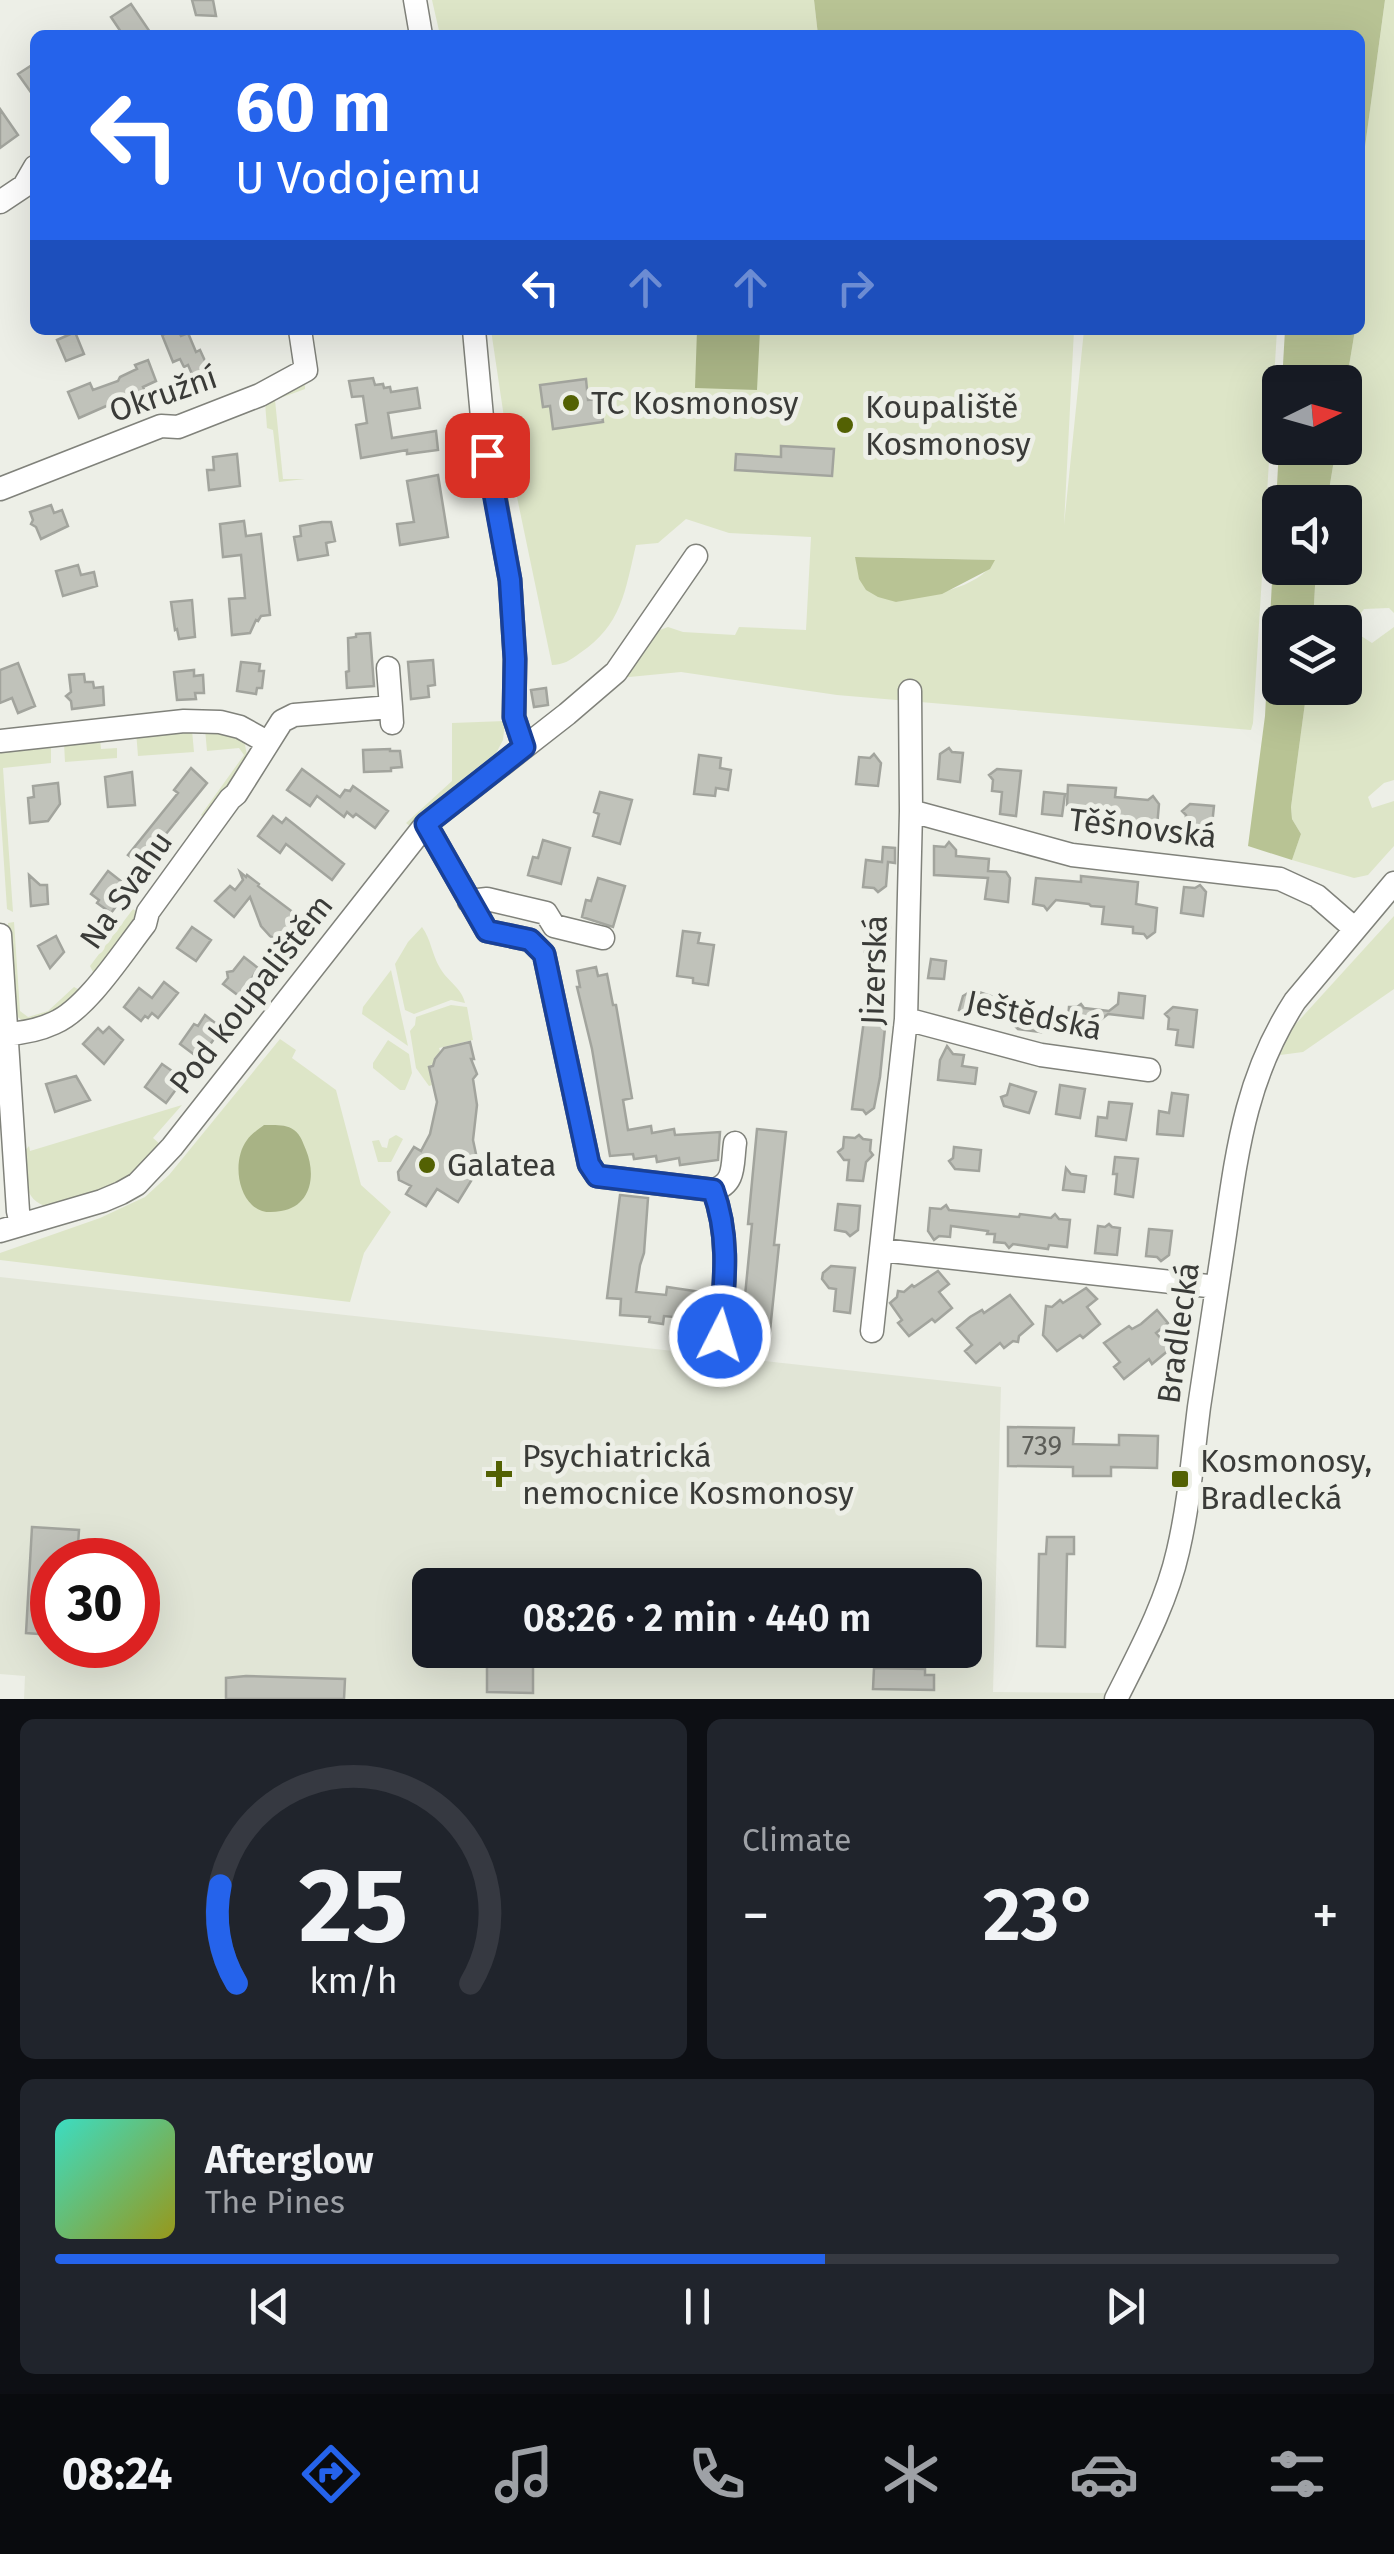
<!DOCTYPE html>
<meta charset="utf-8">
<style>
body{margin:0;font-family:"Fira Sans",sans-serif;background:#20242c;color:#f1f3f6;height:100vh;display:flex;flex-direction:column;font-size:38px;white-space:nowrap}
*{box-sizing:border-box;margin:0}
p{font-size:32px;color:#9ea1a6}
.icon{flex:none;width:55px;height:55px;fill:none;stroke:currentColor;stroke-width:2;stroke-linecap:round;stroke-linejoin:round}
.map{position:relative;height:1699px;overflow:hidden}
.side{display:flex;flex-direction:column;gap:20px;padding:20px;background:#0d0f14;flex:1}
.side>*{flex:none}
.hud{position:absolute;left:30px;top:30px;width:1335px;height:305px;border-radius:15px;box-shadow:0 10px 40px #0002;background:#2563eb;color:#fff;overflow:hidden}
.needle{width:65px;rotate:85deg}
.fabs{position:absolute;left:1262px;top:365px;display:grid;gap:20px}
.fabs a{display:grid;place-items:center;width:100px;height:100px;border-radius:15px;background:#171b24;box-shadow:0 10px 40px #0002;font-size:50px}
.speed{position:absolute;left:30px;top:1538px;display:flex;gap:20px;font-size:50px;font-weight:700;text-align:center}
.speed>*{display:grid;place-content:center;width:130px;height:130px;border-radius:50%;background:#171b24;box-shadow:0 10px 40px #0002;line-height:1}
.speed .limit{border:15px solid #d22;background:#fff;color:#111}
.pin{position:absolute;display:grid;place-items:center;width:85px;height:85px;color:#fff;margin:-42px;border-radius:20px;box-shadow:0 5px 15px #0006}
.me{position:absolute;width:110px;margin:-55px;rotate:5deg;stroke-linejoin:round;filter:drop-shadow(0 0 8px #0008)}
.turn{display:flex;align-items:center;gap:35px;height:210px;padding:0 40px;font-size:45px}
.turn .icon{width:130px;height:130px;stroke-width:2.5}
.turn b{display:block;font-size:70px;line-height:85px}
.lanes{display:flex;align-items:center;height:95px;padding:0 40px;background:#0003;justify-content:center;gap:50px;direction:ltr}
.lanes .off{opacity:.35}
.big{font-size:75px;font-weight:600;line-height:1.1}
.side .tile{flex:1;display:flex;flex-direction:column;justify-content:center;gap:15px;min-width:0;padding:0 35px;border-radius:15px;background:#20242c}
.side .dial{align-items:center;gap:0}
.dial svg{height:260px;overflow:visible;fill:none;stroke:#363941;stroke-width:7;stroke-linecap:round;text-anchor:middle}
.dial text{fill:#f1f3f6;stroke:none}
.song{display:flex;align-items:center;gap:30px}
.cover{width:120px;height:120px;border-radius:15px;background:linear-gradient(135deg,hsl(170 70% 55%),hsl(60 70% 35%))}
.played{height:10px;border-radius:5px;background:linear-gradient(90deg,#2563eb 60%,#363941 60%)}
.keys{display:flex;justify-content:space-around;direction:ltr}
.heat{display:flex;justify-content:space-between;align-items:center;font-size:55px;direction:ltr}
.side .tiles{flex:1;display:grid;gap:20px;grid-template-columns:1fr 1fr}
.tile:last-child{grid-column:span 2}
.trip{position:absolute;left:412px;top:1568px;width:570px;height:100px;border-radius:15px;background:#171b24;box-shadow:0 10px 40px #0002;font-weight:600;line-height:100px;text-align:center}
.tab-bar{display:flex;height:160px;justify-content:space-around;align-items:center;background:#090b0e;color:#9ea1a6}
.tab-bar .icon{width:70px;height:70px}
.tab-bar .selected{color:#2563eb}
.tab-bar b{font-size:45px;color:#f1f3f6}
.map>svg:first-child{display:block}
.built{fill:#e1e5d6;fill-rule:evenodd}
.green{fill:#dde5c7;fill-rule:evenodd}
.forest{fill:#b8c394}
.water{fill:#a8b385}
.building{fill:#c0c2ba;stroke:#a2a49d;stroke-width:2.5}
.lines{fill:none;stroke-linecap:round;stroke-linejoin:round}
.minor-casing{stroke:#80827b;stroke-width:25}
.minor{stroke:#fff;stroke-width:22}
.route-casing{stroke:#184099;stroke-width:25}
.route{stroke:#2563eb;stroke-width:18}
.poi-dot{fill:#536103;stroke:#edefe7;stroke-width:4}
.labels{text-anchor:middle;stroke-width:10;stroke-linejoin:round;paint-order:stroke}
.number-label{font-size:28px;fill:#5c5d58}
.street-label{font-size:32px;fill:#3a3b38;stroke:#edefe7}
.poi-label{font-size:32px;fill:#3a3b38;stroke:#edefe7;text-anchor:start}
</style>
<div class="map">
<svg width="1394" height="1699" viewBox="0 0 1394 1699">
<rect width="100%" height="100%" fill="#edefe7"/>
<path class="built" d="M0,1277L1001,1387L993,1692L1109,1693L1106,1699H24L25,1676L0,1674ZM52,1560H138V1645H52ZM430,1585H965V1650H430Z"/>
<path class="green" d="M432,0H814L818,35H440Z
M1385,0H1394V613L1389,608L1364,609L1358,617L1355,632L1372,643L1394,627V780L1384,783L1368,797L1372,808L1394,801V846L1368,875L1354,878L1292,860L1301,834L1292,819L1291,807L1307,688H1345V622H1313L1316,568H1345V502H1327L1336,448H1345V390L1355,330H1360L1361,176Z
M491,330H1074L1064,525L1084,330H1277L1253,723L1251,730L837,695L681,672L619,678L657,631L668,627L683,632L735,635L739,627L806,630L811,537L729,533L686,519L658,543L636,545C625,591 622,625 580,653C571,660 563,665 552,665L513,478ZM855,558L856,557L994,560C980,590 925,595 896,602Z
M305,385V389L275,400L283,479H305L279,482L273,430L267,428L265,402L273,396Z
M505,721L503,740L493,759L411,827L406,823L452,781V723Z
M215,728L244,740L248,760L206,820L201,815L244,755L239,748L207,751L205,729Z
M192,730L194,752L138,756L136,731Z
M100,738L101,749L117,748V758L65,762L64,743Z
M37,743L38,749L51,748V763L3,768L13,912L7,909L0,804V749Z
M133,909L140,914L94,974L90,966Z
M1394,916V989L1303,1052L1280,1055L1293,1027Z
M14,922L20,1011L28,1017L48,1011L74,987L84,992L52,1017L24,1022L14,1014L8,923Z
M422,927C431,939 432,955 440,968C447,981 462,988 465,1003L451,1000L414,1014L405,1010L395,964L408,942Z
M391,970L408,1046L362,1014L363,1007Z
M451,1005L467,1007L473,1040L439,1048L441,1054L434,1058V1064L428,1066L432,1085L429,1086L416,1068L410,1031L415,1025L416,1017Z
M280,1039L296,1050L292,1058L336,1090L361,1185L391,1212L364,1253L350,1302L0,1260V1253L100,1218L145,1197L169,1175Z
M388,1040L409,1054L412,1073L405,1090H400L373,1068V1063Z
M182,1105L153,1138L161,1145C124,1188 100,1191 49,1207C21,1201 26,1174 24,1152L29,1146L30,1151Z
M396,1135L403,1139L391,1162H378L372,1141L379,1140L382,1147L387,1148L389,1139Z"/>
<path class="forest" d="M814,0H1385L1361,176L1360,276V35H818Z
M1285,330H1355L1345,390V382H1282Z
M1280,428V448H1336L1327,502H1280V568H1316L1313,622H1280V688H1307L1291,807L1292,819L1301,834L1292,860L1248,846L1265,716Z
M855,557L995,560L990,569L942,594L896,602L878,597L866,590L859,579Z"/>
<path class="water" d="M697,330H760L757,390L695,388Z
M264,1125C275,1125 286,1124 294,1130C301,1135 303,1143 306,1150C316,1174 312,1206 281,1211C270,1213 261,1213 252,1205C236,1190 234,1157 247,1140C251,1134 259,1129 264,1125Z"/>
<path class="building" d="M192,0H213L216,16L196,15Z
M131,4L152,35H123L111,17Z
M35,63V98L18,74Z
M0,109L18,135L0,148Z
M175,330H178L181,336L188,333L196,352L200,350L211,374L195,381L188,365L184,367L180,359L173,362L162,335Z
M75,332L84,354L66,361L57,340Z
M148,360L156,381L143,387L150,404L126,413L120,400L79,418L68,392L90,383L93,390L118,381L120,377L137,369L135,365Z
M373,378L375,385L383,384L384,388L390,387L391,392L417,388L420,408L388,413L392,438L436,431L438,450L407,454V450L361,458L356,425L367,423L363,396L352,397L349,381Z
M586,379L588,400L600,399L603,422L553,429L550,406L543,407L540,385Z
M781,446L834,449L832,476L735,470L736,454L781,457Z
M237,454L240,486L209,490L207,470H214L213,457Z
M438,475L448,537L400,545L397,524L414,522L407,481Z
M51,505L54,513L62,510L68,526L41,539L36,527L31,524L33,520L30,512Z
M244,521L246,536L261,534L270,615L261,616L258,621L256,620L250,633L232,635L229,599L245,598L241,555L223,557L220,524Z
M322,522H331L335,541L326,543L328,555L298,560L294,537L301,536L300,526Z
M78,565L81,575L94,572L97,586L63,596L56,571Z
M192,600L195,637L179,639L177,629L175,630L171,602Z
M370,633L374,686L347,688L346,672L349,671L348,638L356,637V634Z
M433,660L435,685L428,686L429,697L411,699L408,662Z
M241,662L260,664L259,671H264L262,688H257L256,694L237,691Z
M18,663L35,706L18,713L12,698L0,703V670Z
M194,670V676L203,675L204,693H195L196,699L177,700L174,672Z
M84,674L85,682H93L94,688L103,687L104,705L72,709L71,701L66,696L71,692L69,675Z
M546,688L548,705L534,707L531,690Z
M949,748L952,752L963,753L960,782L938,779L940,754Z
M390,749V751H400L402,767L391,768V771L364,772L363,750Z
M874,754L881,763L878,786L856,784L859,757L870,758Z
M699,755L721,758L720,768L731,770L728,790L716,788L715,796L694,794Z
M191,768L207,783L157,845L160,847L145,867L128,855L178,793L174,790Z
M302,769L340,797L345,790L350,791L353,786L388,811L375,828L356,814L353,817L347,812L344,817L317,796L310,806L287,790Z
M997,769L1021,771L1016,816L1000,814L1002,792L992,791L993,780L989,775Z
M132,772L135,805L108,807L105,777Z
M58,783L60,804L48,821L30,823L28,798L34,797L33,786Z
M1068,785L1116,788L1115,797L1148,800L1153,796L1159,804L1157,827L1112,823L1111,829L1095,828L1097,808L1067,805Z
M600,792L632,800L620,844L593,836L599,814L594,812Z
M1044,792L1065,794L1062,816L1042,814Z
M1190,804L1214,806L1210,844L1194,842L1196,827L1185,826L1186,815L1182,811Z
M273,816L282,823L286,818L344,864L332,880L286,844L280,853L258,836Z
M543,840L570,848L561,884L528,875L533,857L538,858Z
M949,842L956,850V856L989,859L988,871L1006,872L1010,878L1008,902L985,899L988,878L934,875V846L945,847Z
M883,847L895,848V863L888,862L886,886L878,892L874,888L863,887L866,860L882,862Z
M108,871L122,882L115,891L123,897L111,913L97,903L99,900L91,894Z
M240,872L246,877L247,875L259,884L258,886L302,919L290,936L284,932L279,941L270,936L261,926L250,897L234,917L215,901L230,886L235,890L243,880Z
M29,875L40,885H47L48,904L31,906Z
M1081,876L1138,882L1136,904L1157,908L1155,932L1147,938L1144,934L1133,933V927L1102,924L1104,907L1091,906L1089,904L1056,900L1047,910L1044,906L1033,904L1036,878L1081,882Z
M598,878L625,886L613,927L582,917L586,900L591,901Z
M1200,885L1206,892L1203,916L1181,913L1184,887L1195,888Z
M868,925L890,927L881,1018H886L880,1077L874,1108L866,1114L863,1110L852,1109L873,953L865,952Z
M192,927L211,940L196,961L177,948Z
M683,931L700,933L698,943L714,945L708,985L693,983V978L677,976Z
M56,936L64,952L50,968L38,946Z
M244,957L258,968L252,978L256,982L245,997L240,994L239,996L223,984L228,978L227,972L233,971Z
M931,959L946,961L944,979L928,978Z
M596,967L598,976L607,974L613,1005H616L632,1098L623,1100L628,1130L651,1126L652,1133L674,1129L675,1135L720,1132L718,1160L680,1165L679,1158L657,1162L656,1156L634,1159L633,1154L610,1156L592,1049L577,987H580L577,971Z
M164,982L178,993L158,1018L152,1013L148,1018L145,1016L141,1021L124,1007L139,988L152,998Z
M973,990L991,996L985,1017L959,1010L963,996Z
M1119,993L1145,996L1143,1018L1108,1014L1089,1029V1035L1067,1033L1069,1007H1077L1081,1004L1084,1008L1109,1011L1118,1004Z
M1017,1007L1043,1010L1041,1032L1018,1029L1011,1022L1016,1018Z
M1173,1007L1197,1010L1193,1047L1176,1045L1178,1030L1168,1029L1169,1018L1165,1014Z
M205,1015L219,1026L211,1036L214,1039L200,1059L180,1044L194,1024L198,1026Z
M109,1027L123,1040L104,1064L83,1044L98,1028L103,1033Z
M470,1042L474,1059H471L477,1074L473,1079L477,1105L473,1140L479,1168L458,1202L437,1189L426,1206L406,1194L411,1186L399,1180L398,1172L414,1147L421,1151L430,1134L437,1102L429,1067L433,1066L435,1059L444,1048Z
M947,1046L953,1054L964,1055L962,1066L977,1068L975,1084L938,1080L940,1060Z
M162,1064L175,1073L169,1082L177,1088L166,1103L145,1087Z
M76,1076L90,1100L55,1112L46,1084Z
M1010,1084L1036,1092L1029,1113L1004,1106L1001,1097L1007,1095Z
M1060,1085L1085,1089L1080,1118L1056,1114Z
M1172,1093L1188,1095L1183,1136L1157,1134L1159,1111L1169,1113Z
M1109,1102L1132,1104L1126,1140L1096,1136L1098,1117L1107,1118Z
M757,1129L786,1132L774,1245H779L769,1340L741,1337L752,1224H748Z
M859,1135L863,1139L871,1140L870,1151L873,1155L866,1162L863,1181L847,1180L849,1160H844L838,1152L843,1148L844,1137L855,1138Z
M954,1147L981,1150L979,1171L955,1169L949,1161L953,1158Z
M1115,1157L1138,1159L1133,1197L1115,1194L1117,1174H1113Z
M1066,1168L1071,1174L1086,1176L1084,1192L1063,1190Z
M620,1195L648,1198L644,1253L640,1265L636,1292L666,1295L667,1287L708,1293L706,1320L664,1316L663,1324L649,1322L650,1317L620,1315L621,1299L607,1298Z
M838,1204L860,1206L858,1230L850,1236L846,1232L835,1230Z
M946,1205L949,1210L1019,1217L1020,1214L1051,1218L1055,1214L1059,1219L1070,1220L1067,1247L1049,1245L1048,1249L1013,1244L1009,1248L1005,1243L994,1242L995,1234H987L988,1231L951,1226L950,1237L939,1236L934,1240L928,1231L930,1208L941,1209Z
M1109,1224L1112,1227L1120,1228L1117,1255L1095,1253L1098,1226L1105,1227Z
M1149,1229L1172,1231L1169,1255L1161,1261L1157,1257L1146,1256Z
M831,1266L855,1268L850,1313L834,1311L836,1289L829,1288L822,1279L823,1273Z
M938,1271L949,1284L939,1292L952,1308L935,1322L932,1319L909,1336L898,1323L902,1320L890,1303L897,1297L898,1291L904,1292L912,1285L914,1287Z
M1086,1288L1097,1299L1087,1307L1100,1324L1083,1338L1080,1335L1057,1351L1043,1335L1046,1306L1052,1307L1060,1300L1063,1303Z
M1010,1295L1033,1324L1019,1336L1018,1342L1013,1341L1004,1348L1000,1343L976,1363L965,1351L972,1345L957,1328L970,1317L982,1310L984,1313Z
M1157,1310L1168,1323L1156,1333L1170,1349L1152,1364L1149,1359L1124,1379L1114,1367L1120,1362L1104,1343L1129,1326L1132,1329L1141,1324Z
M1008,1427L1074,1428L1073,1444L1119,1445V1435L1158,1436L1157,1468L1111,1467V1476H1073V1467L1008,1466Z
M32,1527L79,1530L77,1560H52V1635L26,1633Z
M1047,1537H1074V1554H1067L1065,1647L1037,1646L1039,1554H1046Z
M487,1665H533V1693L487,1692Z
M874,1668L925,1669V1675H934V1690L873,1689Z
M246,1676L345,1679L344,1699H226V1678Z"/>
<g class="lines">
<defs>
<path id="minor" d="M415,0L421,35
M0,202L24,186L35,167
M474,330L483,428L510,580L515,659L514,717L524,747
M0,489L161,426L178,427L260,395L306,370L300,330
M388,668L391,707
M0,741L184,721L220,722L240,727L267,742
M911,811L1072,855L1280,879L1317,896L1355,929
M426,824L487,931L530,940L544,954L589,1164L597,1176L713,1190C736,1184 732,1164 735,1143
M469,901L487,899L546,913L554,926L603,938
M0,935L18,1211L21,1224
M906,1019L1041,1055L1149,1070
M7,1034C23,1033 39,1030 54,1023C86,1010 123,952 145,924L148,912L230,799L236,794L282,721L294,715L391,707L392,723
M713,1190C731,1239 724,1286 720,1336
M0,1231L102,1201L121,1193L137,1184L172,1147L426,824L567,714L616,672L696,556
M881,1250L1217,1287
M872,1331L906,1019L911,811L910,691
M1116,1699C1140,1651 1166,1604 1178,1551C1189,1504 1193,1455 1199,1407C1207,1352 1216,1296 1224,1241C1237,1152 1245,1078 1295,1001L1394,883"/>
</defs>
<use href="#minor" class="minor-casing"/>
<use href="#minor" class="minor"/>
</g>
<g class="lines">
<defs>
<path id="route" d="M487,455L510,580L515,659L514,717L524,747L426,824L487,931L530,940L544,954L589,1164L597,1176L713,1190C731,1238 724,1286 720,1336"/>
</defs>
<use href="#route" class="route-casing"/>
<use href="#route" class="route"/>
</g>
<g class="poi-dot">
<circle cx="571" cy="403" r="10"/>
<circle cx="845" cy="425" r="10"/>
<circle cx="427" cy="1165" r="10"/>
<path d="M494 1459h10v10h10v10h-10v10h-10v-10h-10v-10h10z"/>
<rect x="1170" y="1469" width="20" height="20" rx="5"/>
</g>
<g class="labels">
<g class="number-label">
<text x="1042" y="1455">739</text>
</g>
<g class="street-label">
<text transform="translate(163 394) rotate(-19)" y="11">Okružní</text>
<text transform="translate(1143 828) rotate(7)" y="11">Těšnovská</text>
<text transform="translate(126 890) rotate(-55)" y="11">Na Svahu</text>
<text transform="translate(874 970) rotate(-88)" y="11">Jizerská</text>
<text transform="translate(251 994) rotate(-52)" y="11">Pod koupalištěm</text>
<text transform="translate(1034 1015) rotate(12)" y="11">Ještědská</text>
<text transform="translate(1178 1333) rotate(-82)" y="11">Bradlecká</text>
</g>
<g class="poi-label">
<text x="591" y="414">TC Kosmonosy</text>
<text x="865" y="418">Koupaliště<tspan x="865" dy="37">Kosmonosy</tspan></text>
<text x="447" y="1176">Galatea</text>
<text x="522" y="1467">Psychiatrická<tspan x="522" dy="37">nemocnice Kosmonosy</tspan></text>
<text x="1200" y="1472">Kosmonosy,<tspan x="1200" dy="37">Bradlecká</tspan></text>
</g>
</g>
</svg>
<div class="fabs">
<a><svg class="needle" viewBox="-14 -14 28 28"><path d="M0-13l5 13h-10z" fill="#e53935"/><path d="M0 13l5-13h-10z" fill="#9ea1a6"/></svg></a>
<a><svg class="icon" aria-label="sound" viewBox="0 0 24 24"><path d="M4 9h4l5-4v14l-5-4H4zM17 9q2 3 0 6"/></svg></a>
<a><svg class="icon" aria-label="layers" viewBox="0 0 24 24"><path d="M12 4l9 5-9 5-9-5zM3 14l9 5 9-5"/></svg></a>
</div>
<div class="speed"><div class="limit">30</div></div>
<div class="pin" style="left:487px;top:455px;background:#d93025"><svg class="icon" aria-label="arrive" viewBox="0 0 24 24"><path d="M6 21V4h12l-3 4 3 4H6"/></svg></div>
<svg class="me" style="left:720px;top:1336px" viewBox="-20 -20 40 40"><circle r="17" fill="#2563eb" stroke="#fff" stroke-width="3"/><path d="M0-11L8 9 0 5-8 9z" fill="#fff"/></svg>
<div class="trip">08:26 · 2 min · 440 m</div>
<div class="hud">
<div class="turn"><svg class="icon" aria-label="left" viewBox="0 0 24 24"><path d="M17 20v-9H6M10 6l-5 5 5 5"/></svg><div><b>60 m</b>U Vodojemu</div></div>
<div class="lanes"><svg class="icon" aria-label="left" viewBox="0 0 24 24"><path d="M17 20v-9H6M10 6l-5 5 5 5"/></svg><svg class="icon off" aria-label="ahead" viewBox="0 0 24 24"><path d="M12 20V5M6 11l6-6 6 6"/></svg><svg class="icon off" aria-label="ahead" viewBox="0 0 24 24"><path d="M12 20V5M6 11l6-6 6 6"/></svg><svg class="icon off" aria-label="right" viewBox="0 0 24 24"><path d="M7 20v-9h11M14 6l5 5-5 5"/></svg></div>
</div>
</div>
<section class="side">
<div class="tiles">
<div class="tile dial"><svg viewBox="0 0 100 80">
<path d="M14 69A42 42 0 1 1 86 69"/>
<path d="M14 69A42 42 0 0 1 9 39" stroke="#2563eb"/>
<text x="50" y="56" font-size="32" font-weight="700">25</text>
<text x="50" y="72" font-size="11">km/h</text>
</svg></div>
<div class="tile"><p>Climate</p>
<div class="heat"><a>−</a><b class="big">23°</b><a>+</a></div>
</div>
<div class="tile">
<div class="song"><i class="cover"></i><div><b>Afterglow</b><p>The Pines</p></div></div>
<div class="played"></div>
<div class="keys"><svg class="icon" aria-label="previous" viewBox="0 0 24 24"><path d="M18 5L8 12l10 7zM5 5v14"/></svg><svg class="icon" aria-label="pause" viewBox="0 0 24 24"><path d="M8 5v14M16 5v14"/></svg><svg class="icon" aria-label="next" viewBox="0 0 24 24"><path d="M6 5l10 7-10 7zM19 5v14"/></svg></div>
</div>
</div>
</section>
<nav class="tab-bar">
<b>08:24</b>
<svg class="icon selected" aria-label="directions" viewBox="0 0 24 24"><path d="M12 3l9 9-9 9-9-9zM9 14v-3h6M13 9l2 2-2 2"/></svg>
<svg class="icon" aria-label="music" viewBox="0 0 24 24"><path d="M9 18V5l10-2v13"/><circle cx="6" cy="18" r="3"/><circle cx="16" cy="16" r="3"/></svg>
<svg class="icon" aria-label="phone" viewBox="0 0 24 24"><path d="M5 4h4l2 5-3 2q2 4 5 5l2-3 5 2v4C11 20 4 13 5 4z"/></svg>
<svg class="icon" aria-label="climate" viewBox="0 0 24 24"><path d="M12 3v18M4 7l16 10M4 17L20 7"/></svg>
<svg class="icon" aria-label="car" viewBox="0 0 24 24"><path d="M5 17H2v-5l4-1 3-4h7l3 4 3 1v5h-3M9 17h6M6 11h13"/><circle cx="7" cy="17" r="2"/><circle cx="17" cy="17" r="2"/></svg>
<svg class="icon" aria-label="filters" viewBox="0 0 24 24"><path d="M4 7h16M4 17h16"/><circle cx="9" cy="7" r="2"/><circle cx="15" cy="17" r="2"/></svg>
</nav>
